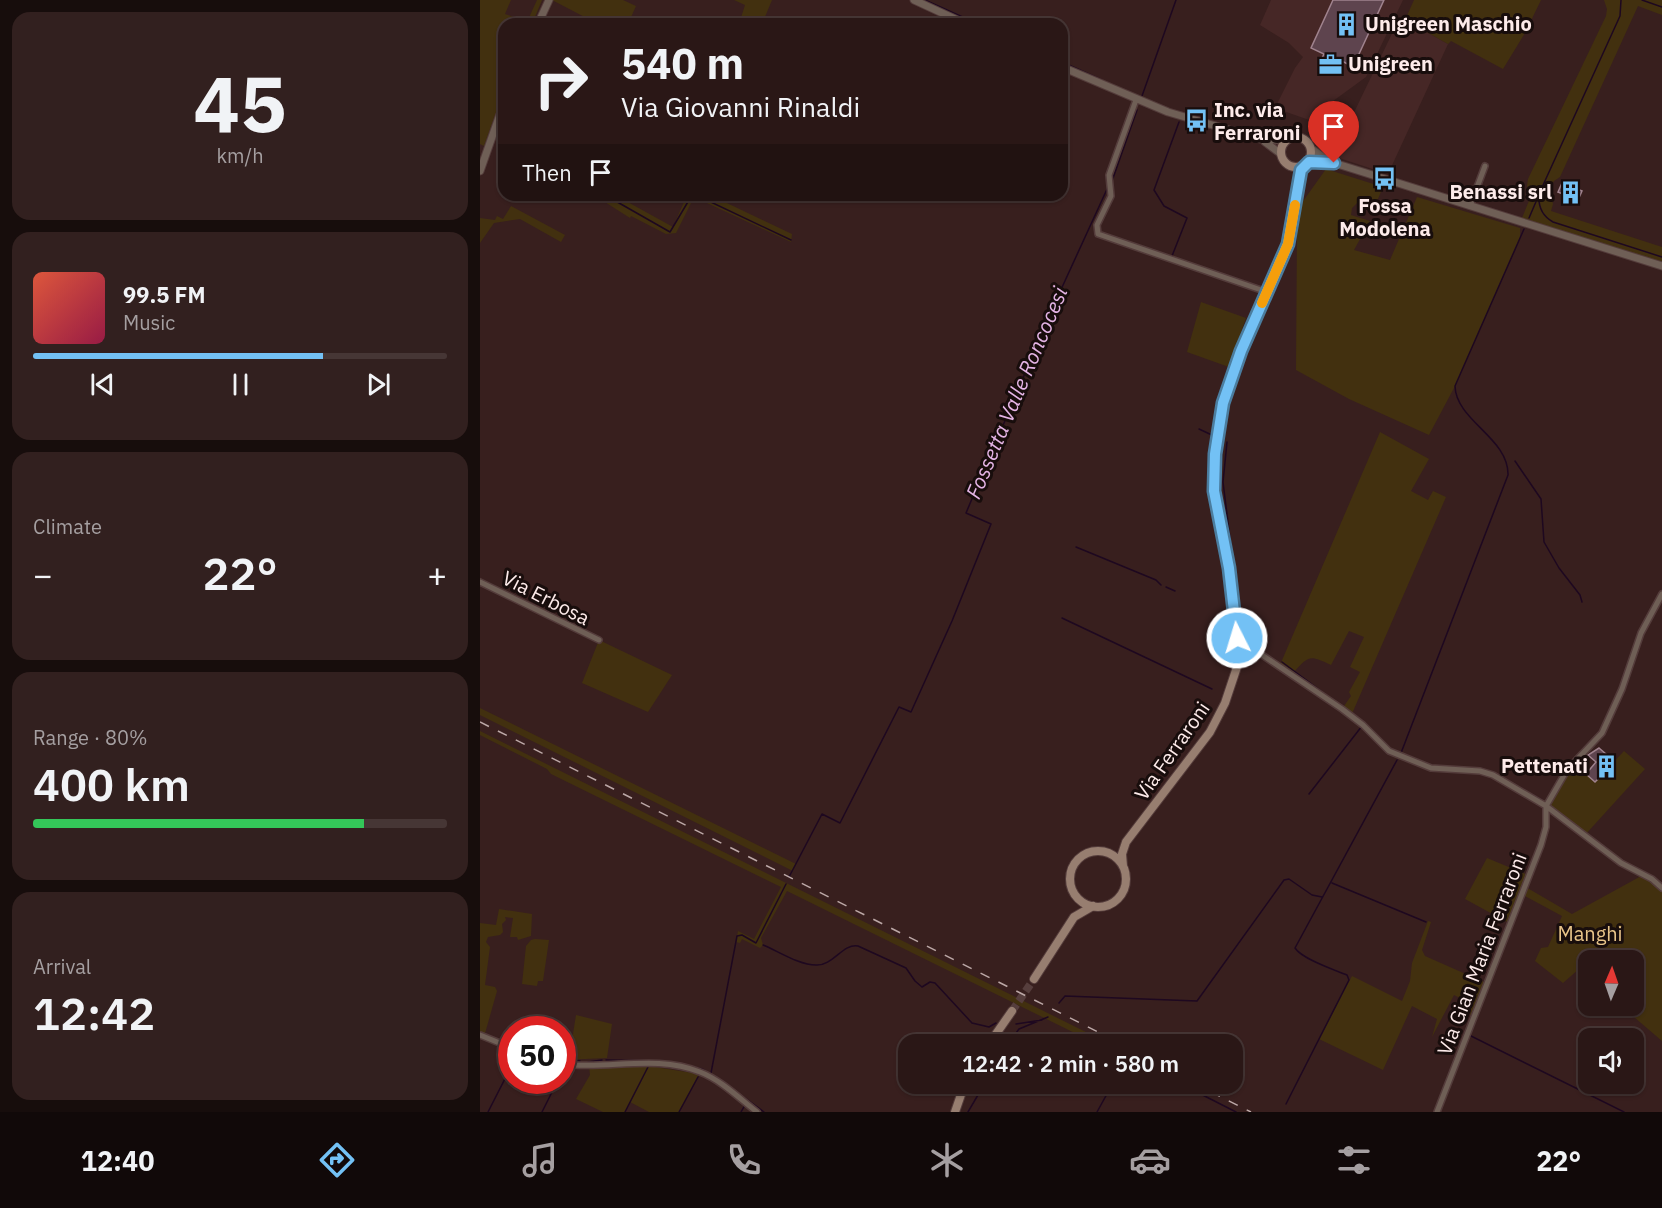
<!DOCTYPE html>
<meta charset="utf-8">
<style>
body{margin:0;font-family:"IBM Plex Sans",sans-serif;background:#32201f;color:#f1f3f6;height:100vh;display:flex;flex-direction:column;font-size:22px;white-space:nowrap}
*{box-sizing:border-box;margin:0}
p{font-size:20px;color:#a59fa1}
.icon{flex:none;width:33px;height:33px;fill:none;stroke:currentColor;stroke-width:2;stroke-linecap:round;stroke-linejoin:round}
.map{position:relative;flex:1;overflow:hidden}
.sheet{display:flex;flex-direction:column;gap:12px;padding:12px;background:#170d0c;width:480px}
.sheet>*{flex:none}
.top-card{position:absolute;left:18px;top:18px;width:570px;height:183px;border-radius:18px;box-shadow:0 2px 4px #0004,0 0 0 2px #463635;background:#2a1716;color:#f1f3f6;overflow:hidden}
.needle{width:39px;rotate:2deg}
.buttons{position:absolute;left:1098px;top:950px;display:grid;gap:12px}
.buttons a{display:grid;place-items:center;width:66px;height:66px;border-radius:12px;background:#2a1716;box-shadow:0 2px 4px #0004,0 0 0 2px #463635;font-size:30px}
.speed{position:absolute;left:18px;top:1016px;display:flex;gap:12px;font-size:30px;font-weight:700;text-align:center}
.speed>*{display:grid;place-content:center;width:78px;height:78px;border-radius:50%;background:#2a1716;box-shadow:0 2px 4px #0004,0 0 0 2px #463635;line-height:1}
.speed .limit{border:9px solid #d22;background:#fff;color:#111}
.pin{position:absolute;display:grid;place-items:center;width:51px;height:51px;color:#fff;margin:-62px -26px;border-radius:50% 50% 50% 0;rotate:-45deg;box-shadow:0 0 6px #0007}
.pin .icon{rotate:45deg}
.me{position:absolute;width:66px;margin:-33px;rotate:355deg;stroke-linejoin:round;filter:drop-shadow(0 0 4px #0008)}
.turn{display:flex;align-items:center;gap:21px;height:126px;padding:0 24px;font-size:27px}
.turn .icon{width:78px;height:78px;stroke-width:2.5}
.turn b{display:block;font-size:42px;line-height:51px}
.then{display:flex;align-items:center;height:57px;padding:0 24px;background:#0003;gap:12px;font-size:22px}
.big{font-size:45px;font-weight:600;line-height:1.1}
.sheet .tile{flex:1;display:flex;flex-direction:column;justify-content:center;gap:9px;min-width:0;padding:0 21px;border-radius:18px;background:#32201f}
.sheet .dial{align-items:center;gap:0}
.dial b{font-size:78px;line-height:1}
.song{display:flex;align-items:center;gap:18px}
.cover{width:72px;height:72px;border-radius:9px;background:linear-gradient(135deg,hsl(10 70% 55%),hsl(340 70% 35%))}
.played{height:6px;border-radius:3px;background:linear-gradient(90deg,#73c1f5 70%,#463635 70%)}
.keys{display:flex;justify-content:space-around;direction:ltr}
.heat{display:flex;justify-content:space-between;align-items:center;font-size:33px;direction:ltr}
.charge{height:9px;border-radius:4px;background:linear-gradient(90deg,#34c759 80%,#463635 0)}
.trip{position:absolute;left:418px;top:1034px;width:345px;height:60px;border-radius:18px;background:#2a1716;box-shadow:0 2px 4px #0004,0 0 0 2px #463635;font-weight:600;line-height:60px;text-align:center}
.menu{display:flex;height:96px;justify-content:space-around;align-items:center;background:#110909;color:#a59fa1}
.menu .icon{width:42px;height:42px}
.menu .selected{color:#73c1f5}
.menu b{font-size:27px;color:#f1f3f6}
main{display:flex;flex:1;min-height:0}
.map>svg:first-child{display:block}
.built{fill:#462726}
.green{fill:#42300f}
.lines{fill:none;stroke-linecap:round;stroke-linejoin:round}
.stream{stroke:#1e0820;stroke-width:1.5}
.building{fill:#5e444e;stroke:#a0838e;stroke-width:1.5}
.secondary-tunnel{stroke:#563e3d;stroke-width:8;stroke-dasharray:8 4;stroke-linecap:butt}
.minor-casing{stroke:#543c3b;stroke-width:8}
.tertiary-casing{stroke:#543c3b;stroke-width:9}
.secondary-casing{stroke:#543c3b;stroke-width:10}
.minor{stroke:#6f5f56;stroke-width:5}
.tertiary{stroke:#6f5f56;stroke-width:7}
.secondary{stroke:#977e70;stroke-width:8}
.rail{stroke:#bca8a7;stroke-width:1.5;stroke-dasharray:10 10;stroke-linecap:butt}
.route-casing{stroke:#4b7d9f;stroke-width:15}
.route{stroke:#73c1f5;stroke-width:10}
.slow{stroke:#f59e0b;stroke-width:10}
.labels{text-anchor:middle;stroke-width:6;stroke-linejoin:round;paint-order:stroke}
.poi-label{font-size:20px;font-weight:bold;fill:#fdebea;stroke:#180d0c;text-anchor:start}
.street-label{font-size:20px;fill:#fdebea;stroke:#180d0c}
.park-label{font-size:20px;fill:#e8c489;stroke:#180d0c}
.water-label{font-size:21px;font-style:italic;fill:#e4b4e5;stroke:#180d0c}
</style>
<main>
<section class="sheet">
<div class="tile dial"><b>45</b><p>km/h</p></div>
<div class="tile">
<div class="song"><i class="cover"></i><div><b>99.5 FM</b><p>Music</p></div></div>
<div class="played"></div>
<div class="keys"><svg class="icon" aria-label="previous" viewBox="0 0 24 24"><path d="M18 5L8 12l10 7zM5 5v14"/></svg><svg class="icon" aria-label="pause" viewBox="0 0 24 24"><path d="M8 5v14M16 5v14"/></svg><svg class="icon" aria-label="next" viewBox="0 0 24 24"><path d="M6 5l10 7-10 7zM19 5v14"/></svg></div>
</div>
<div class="tile"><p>Climate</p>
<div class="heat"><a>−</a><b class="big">22°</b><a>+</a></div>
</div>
<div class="tile"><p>Range · 80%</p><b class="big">400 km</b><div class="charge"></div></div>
<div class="tile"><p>Arrival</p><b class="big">12:42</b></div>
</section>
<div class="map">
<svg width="1182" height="1112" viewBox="0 0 1182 1112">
<rect width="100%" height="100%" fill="#381f1e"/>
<path class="built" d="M791,0H923L886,77L838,112L832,121L795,108L815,68L823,57L809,43L780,25Z
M920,17L968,44L908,174L853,156Z"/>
<path class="green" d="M0,0H31L25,14L47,22L57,0H62L52,24H24V90L4,146L0,144Z
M72,0H143L156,6L148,24H118Z
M254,0H292L282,24H259L265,5Z
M934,0H1061L1045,33L1023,69L971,41L968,44L925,20Z
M1124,0H1182V15L1158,6L1080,177L1074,181L1069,190L1073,204L1071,211L1182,247V262L1042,218L1051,196L1047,186L1048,179L1126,16L1127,9Z
M846,169L903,187L895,206L878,202L872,208L871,215L890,221L874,250L910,260L937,197L1040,228V238L975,386L949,435L869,399L816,370L817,232L821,204Z
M114,195H135L193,227L207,195H230L312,234L311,242L214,197L196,233L186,234L151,216L150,218Z
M31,206L85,235L81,242L40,219L14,223L0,243V218L15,220L17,216L23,219Z
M721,302L766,318L749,367L707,352Z
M900,432L949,459L931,491L948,500L953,491L966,497L871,716L862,709L871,696L869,692L880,672L870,667L884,637L869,631L851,665C828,654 829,656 812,674L800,665Z
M119,640L192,675L168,712L102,683Z
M0,708L316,864L313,871L0,715Z
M0,731L630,1044H617L307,891L281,938L283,945L280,948L262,939L260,943L256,942L258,931L274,939L301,887L71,774L67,769L0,735Z
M1144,751L1165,769L1105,835L1066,806L1074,790L1097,759L1110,770L1106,774L1115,782Z
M1007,858L1048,875L1044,886L1092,914L1163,875L1182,888V1041L1140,1005H1154V960H1108V978L1099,969L1083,983L1055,961L1061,948L1068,947L1082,916L1041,894L1029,923L985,899Z
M19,909L52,914L51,936L38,940L37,937H30L33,918L25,917L26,920L22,924L23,932L20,935L8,937L6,942L10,947L5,985L15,987L17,991L4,1037L0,1035V923L16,925Z
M948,921L951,922L942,950L945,956L1006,983L995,1017L990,1015L992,1004L974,995L952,1037L957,1019L932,1006L903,1070L839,1039L872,976L922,1001L930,981L932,963Z
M55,939L69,940L63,981H58L57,986L42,984L46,946L51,940Z
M96,1015L132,1024L127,1058L83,1060V1058L89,1059Z
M164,1063L169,1066L219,1074L199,1112H169L150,1102L145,1112H123L96,1099L110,1075L109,1065Z"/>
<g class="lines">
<path class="stream" d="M445,0L498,24
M1141,0L1140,16L1059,194C1058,206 1062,216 1073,222L1182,257
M1162,0L1182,7
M582,62L622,80
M662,96L696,0
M632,181L657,110
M125,195L190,232L212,195
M216,195L311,240
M1049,218L1058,197
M692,256L707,218L684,206L674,190L699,122
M719,429L734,436
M747,442L743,482L756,587
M1035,461L1061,499L1064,542L1079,568L1100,595L1102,602
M596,547L676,580L681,585
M686,587L695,591
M758,604L761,630
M582,618L732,689
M802,662L861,706
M921,753L1028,475C1029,438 976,421 975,386L1044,229
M1001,769L1014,773
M1033,784L1062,800
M829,794L882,726
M309,877L342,814L360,823L419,707L431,712L472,621L511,524L486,513L573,307L628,187
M852,883L946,922
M283,945C298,951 319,965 336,965C353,966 363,943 378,946L426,968L435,981L442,987L450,982L455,983L492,1023L509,1027L516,1023
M579,1003L585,996L717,1001L804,880L809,879L832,895L842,897
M536,1024L562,1020
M989,1035L1144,1112
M528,1044L539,1029L568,1017
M82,1060L100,1061
M126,1060L178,1061
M108,1062L122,1060
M191,1062L222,1069L245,1083
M231,1073L257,936L262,935L276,943L306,884
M699,1083L756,1112
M251,1088L284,1112
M806,1104L869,980L867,975C854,970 822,959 815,948L917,760
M8,1112L32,1065
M62,1112L78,1080
M145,1112L169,1065
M199,1112L218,1077
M261,1112L265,1105
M488,1112L505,1083
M617,1112L633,1083"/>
</g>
<path class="building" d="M853,0H904L873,67L862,61L858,70L840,62L844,54L831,48Z
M1082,183L1102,191L1098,200L1078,192Z
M1119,748L1127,755L1125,758L1132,765L1115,782L1106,774L1116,762L1108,755Z"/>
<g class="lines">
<path class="secondary-tunnel" d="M532,1011L554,979"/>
<defs>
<path id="minor" d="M656,100L629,175L631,196L617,225L618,234L787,292
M990,206L1005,166
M0,582L119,640
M757,638L862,709L883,725L909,751L951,768L1000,771L1013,775L1066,806L1141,863L1172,879L1182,888
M0,1035L32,1048
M82,1064C128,1070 176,1054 220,1072C241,1080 260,1099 277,1112
M957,1112L1061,845L1066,827V806L1069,801L1087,770L1122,733L1142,689L1161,633L1182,594"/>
<path id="tertiary" d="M434,0L486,24
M58,24L69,0
M582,67L688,112L780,139L806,140
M785,142L801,154
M832,149L849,161
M829,162L854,163L867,167L1182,266
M0,171L24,103"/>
<path id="secondary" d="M801 152a15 15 0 1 1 30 0a15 15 0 1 1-30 0Z
M590 879a28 28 0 1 1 56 0a28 28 0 1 1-56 0Z
M643,866L642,854L646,842L730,732L745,703L758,664L753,593L734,491L735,454L743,403L761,351L808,244L819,175L823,166
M554,979L594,917L613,906
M509,1044L532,1011
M475,1112L485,1083"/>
</defs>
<use href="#minor" class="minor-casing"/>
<use href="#tertiary" class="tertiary-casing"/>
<use href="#secondary" class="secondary-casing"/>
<use href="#minor" class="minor"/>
<use href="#tertiary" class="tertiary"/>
<use href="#secondary" class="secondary"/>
<path class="rail" d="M0,722L642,1044
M713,1083L771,1112"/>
</g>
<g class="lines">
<defs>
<path id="route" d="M757,638L749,568L734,491L735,454L743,403L761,351L808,244L821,170L829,162L854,163"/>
</defs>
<use href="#route" class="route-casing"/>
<use href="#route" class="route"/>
<path class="slow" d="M782,303L808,244L815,205"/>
</g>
<defs>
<symbol id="building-bare" viewBox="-9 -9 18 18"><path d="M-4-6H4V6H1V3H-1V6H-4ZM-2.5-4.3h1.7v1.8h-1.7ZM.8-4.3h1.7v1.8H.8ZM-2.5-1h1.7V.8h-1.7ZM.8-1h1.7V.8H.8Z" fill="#73c1f5" stroke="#180d0c" stroke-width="2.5" paint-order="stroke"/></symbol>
<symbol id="office-bare" viewBox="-9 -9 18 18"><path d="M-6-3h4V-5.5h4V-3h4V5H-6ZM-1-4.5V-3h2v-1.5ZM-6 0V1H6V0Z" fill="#73c1f5" stroke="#180d0c" stroke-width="2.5" paint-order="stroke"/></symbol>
<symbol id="bus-bare" viewBox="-9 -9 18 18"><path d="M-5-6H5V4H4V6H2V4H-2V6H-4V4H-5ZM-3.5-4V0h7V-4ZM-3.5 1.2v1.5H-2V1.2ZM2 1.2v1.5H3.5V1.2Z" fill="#73c1f5" stroke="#180d0c" stroke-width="2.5" paint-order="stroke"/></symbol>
</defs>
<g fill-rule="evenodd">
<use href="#building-bare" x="850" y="8" width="33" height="33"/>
<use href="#office-bare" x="834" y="48" width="33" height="33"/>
<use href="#bus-bare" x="700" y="104" width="33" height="33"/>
<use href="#bus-bare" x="888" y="162" width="33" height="33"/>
<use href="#building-bare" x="1074" y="176" width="33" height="33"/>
<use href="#building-bare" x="1110" y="750" width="33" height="33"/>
</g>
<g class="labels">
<g class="poi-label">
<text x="885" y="31">Unigreen Maschio</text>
<text x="868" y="71">Unigreen</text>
<text x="734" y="117">Inc. via<tspan x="734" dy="23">Ferraroni</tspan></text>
<text x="1072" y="199" text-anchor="end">Benassi srl</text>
<text x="905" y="213" text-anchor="middle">Fossa<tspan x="905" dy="23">Modolena</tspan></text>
<text x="1108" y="773" text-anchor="end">Pettenati</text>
</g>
<g class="street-label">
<text transform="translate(66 598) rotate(27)" y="7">Via Erbosa</text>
<text transform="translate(692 751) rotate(-55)" y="7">Via Ferraroni</text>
<text transform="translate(1002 954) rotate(-69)" y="7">Via Gian Maria Ferraroni</text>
</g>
<g class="park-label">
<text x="1110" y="941">Manghi</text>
</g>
<g class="water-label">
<text transform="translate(537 393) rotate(-67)" y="7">Fossetta Valle Roncocesi</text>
</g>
</g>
</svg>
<div class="buttons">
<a><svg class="needle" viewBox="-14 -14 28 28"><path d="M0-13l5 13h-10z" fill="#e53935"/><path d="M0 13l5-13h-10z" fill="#a59fa1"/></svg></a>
<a><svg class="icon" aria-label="sound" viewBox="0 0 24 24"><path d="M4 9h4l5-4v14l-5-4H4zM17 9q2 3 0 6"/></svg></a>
</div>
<div class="speed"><div class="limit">50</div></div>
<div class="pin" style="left:854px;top:163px;background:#d93025"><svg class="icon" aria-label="arrive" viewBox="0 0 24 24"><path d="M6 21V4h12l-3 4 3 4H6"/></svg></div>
<svg class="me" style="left:757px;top:638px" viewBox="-20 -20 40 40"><circle r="17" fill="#73c1f5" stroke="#fff" stroke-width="3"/><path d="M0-11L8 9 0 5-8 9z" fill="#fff"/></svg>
<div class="trip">12:42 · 2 min · 580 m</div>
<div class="top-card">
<div class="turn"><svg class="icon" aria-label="right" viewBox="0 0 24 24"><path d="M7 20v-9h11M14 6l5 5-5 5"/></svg><div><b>540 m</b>Via Giovanni Rinaldi</div></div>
<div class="then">Then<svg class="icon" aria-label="arrive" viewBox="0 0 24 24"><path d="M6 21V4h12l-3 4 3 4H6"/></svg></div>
</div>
</div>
</main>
<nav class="menu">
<b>12:40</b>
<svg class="icon selected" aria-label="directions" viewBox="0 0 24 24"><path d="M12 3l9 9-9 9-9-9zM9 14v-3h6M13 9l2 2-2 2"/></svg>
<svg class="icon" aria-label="music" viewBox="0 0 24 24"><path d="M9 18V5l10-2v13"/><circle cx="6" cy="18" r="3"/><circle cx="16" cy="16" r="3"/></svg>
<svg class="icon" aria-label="phone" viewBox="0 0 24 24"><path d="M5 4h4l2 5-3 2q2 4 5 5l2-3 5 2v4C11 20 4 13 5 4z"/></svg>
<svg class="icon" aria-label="climate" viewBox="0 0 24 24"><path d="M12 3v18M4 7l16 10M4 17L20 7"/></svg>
<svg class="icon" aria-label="car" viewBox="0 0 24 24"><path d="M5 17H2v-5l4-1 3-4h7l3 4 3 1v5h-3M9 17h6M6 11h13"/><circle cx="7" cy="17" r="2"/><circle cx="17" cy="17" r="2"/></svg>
<svg class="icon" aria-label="filters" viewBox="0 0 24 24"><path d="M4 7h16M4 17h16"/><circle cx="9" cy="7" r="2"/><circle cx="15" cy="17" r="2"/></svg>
<b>22°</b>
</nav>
